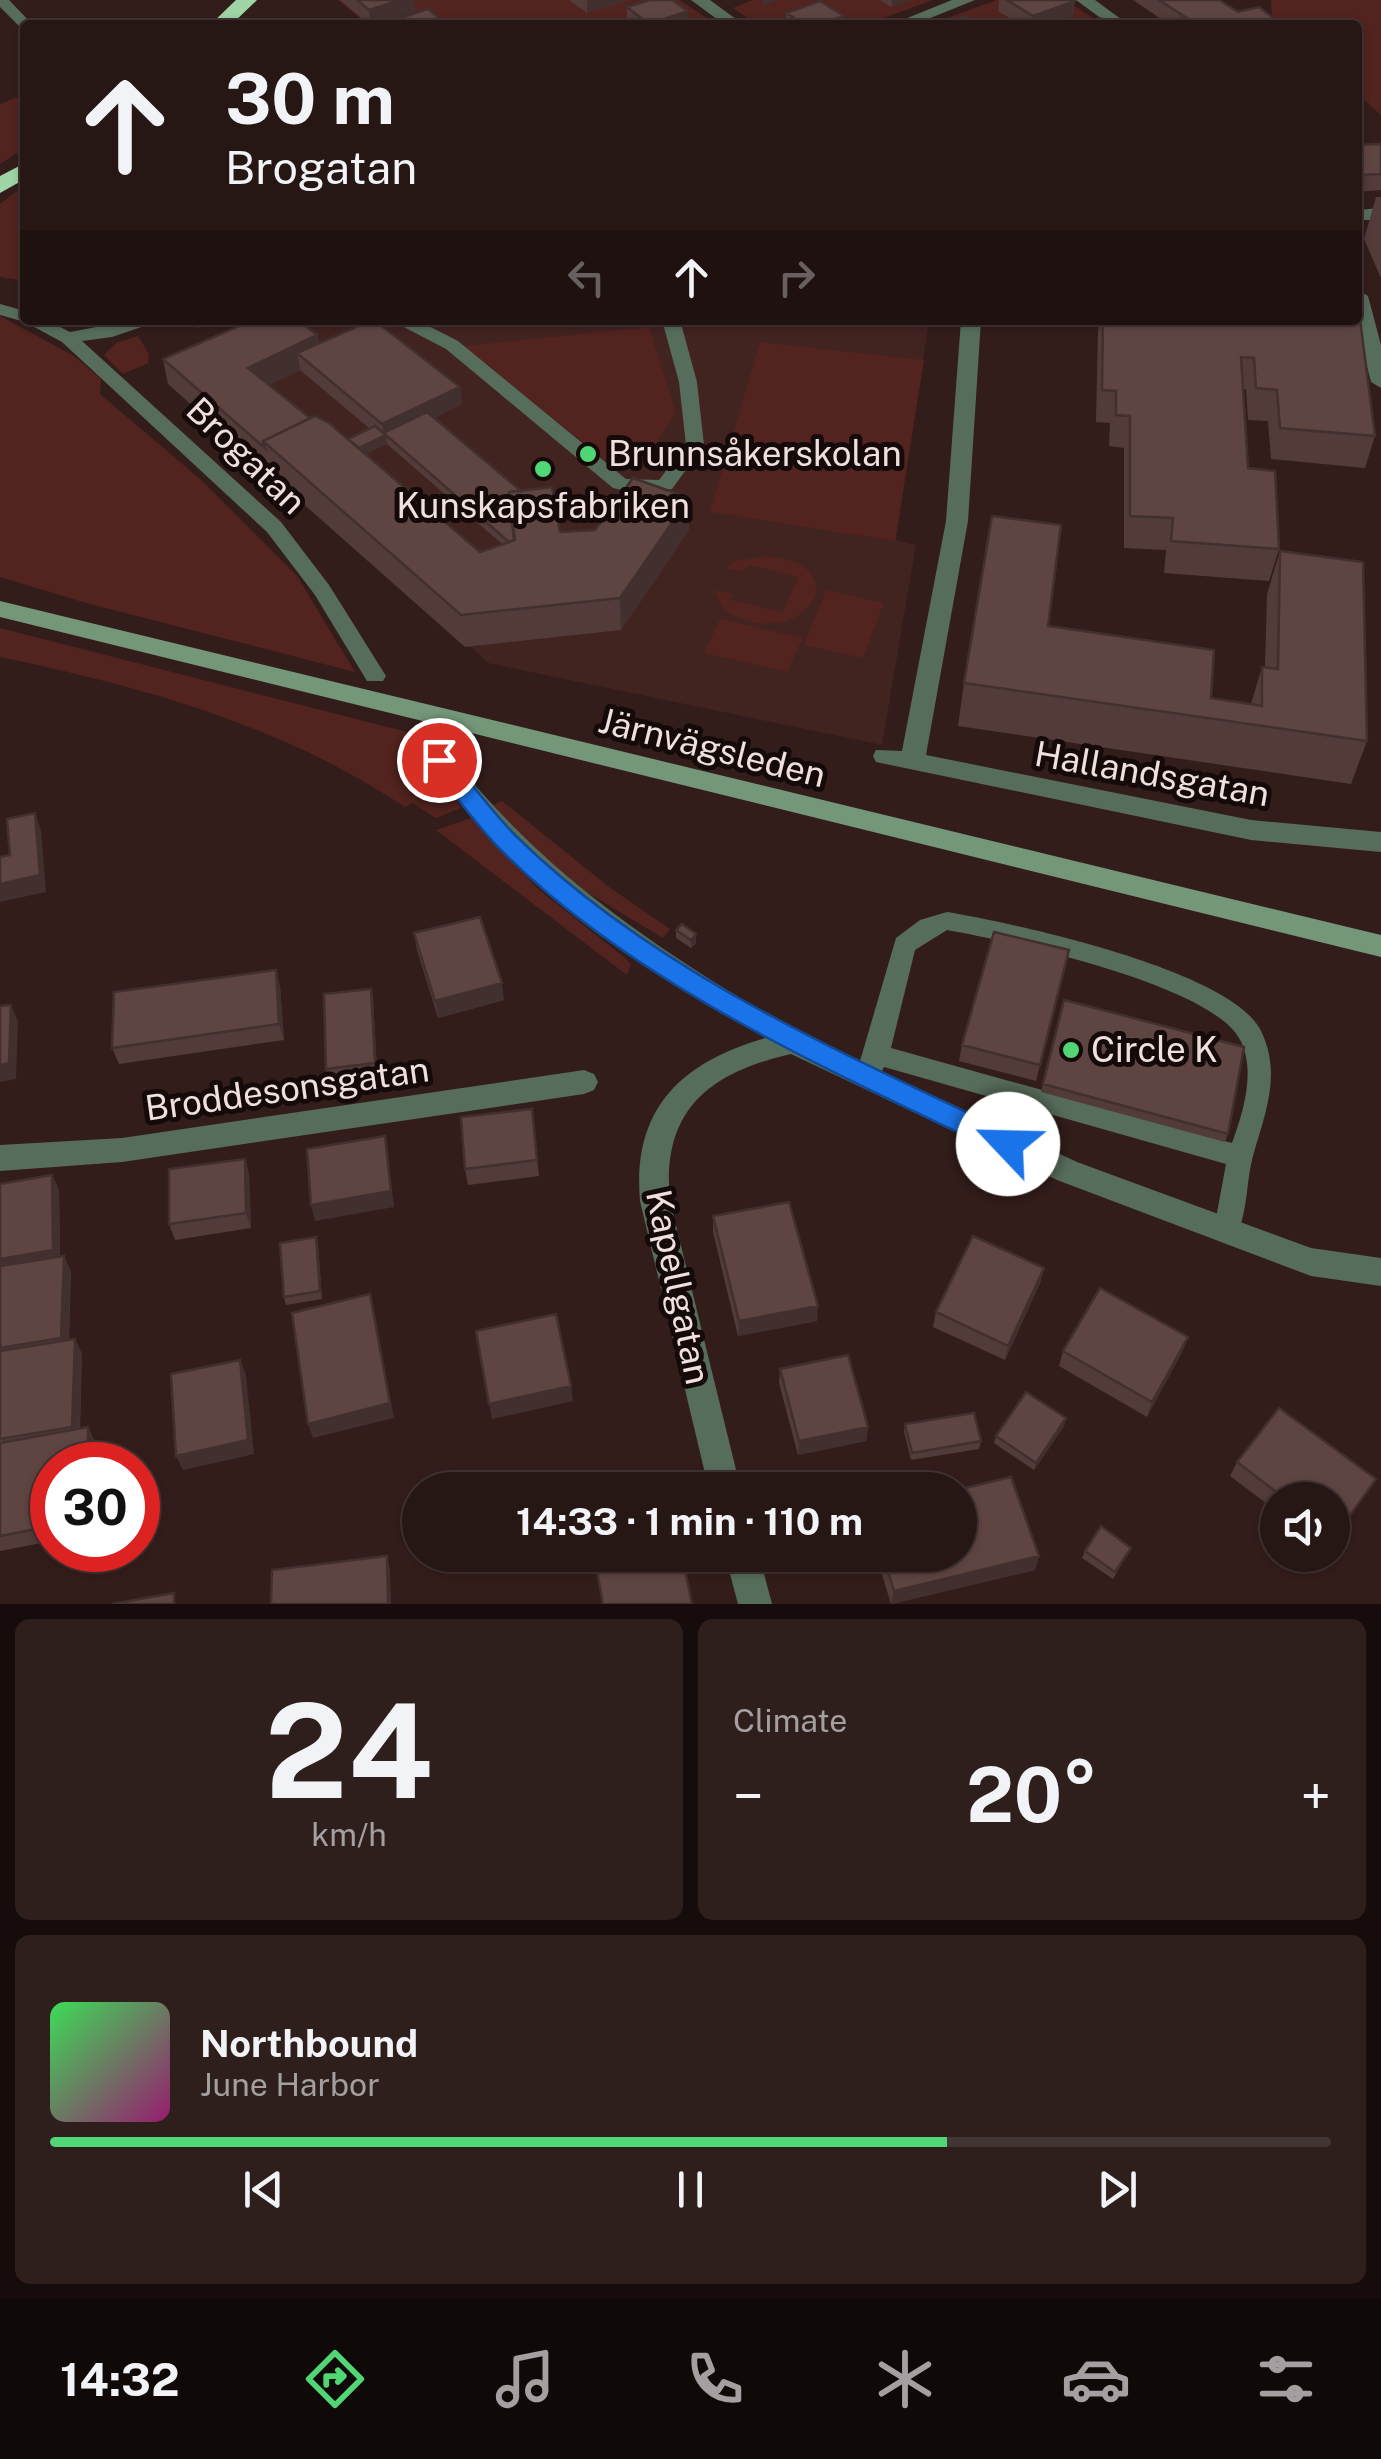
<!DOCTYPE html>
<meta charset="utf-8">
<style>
body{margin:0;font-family:"Public Sans",sans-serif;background:#2e1f1d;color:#f1f3f6;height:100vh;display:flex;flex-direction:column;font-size:38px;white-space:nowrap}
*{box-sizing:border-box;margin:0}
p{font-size:32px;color:#a49fa0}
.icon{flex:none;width:55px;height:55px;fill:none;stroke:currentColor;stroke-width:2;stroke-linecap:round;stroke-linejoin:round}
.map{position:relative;height:1604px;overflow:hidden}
.panel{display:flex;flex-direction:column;gap:15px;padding:15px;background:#150c0b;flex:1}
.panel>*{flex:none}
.banner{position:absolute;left:20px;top:20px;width:1342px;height:305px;border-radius:10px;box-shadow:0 2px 8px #0004,0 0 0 2px #423534;background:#261614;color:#f1f3f6;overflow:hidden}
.controls{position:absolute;left:1260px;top:1482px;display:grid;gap:20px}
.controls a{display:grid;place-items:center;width:90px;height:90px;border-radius:50%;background:#261614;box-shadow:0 2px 8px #0004,0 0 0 2px #423534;font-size:50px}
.speed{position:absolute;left:30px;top:1442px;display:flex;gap:20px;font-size:50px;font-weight:700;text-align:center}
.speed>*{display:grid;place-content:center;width:130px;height:130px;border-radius:50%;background:#261614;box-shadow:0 2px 8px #0004,0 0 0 2px #423534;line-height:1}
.speed .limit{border:15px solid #d22;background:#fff;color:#111}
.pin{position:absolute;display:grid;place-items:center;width:85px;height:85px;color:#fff;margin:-42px;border:5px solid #fff;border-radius:50%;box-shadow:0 2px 10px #0007}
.me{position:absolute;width:110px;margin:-55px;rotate:294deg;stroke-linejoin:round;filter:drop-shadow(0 0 8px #0008)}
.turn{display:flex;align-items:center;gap:35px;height:210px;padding:0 40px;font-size:45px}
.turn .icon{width:130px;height:130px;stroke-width:2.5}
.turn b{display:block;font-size:70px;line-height:85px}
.lanes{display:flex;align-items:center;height:95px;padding:0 40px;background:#0003;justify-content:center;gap:50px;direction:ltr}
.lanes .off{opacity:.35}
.big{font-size:75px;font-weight:700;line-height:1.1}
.panel .widget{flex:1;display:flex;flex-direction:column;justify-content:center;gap:15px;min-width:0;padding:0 35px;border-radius:15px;background:#2e1f1d}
.panel .dial{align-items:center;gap:0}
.dial b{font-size:130px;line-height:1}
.song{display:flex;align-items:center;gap:30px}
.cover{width:120px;height:120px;border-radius:15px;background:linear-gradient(135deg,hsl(130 70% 55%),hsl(320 70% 35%))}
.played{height:10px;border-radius:5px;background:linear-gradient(90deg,#50d674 70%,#423534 70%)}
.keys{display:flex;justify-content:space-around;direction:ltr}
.heat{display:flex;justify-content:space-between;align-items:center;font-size:55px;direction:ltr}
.panel .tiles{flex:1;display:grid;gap:15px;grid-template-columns:1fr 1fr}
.widget:last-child{grid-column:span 2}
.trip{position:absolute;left:402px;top:1472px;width:575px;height:100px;border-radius:50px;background:#261614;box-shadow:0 2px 8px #0004,0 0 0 2px #423534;font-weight:700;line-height:100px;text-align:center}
.tabs{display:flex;height:160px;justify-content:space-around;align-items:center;background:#0f0908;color:#a49fa0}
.tabs .icon{width:70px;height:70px}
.tabs .on{color:#50d674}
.tabs b{font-size:45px;color:#f1f3f6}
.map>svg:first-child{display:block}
.built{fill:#412320}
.green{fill:#52231f}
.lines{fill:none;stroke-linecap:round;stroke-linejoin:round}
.lane{fill:#576d5b;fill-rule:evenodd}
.street{fill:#576d5b;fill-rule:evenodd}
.secondary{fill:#749779;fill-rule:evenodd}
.highway{fill:#9dd5a6;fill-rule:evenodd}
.wall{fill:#523b39;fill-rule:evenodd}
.shaded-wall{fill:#42302e}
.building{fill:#5f4542;stroke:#42302e;stroke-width:2.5}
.route{fill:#1a73e8;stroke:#114b97;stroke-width:2.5}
.poi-dot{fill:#50d674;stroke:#140a09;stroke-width:4}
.labels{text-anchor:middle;stroke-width:10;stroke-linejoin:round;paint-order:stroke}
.poi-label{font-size:35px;fill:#efdfdd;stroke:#140a09;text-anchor:start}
.street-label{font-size:35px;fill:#efdfdd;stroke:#140a09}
</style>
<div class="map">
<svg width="1381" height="1604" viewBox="0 0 1381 1604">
<rect width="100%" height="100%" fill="#331d1a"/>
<path class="built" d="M267,320H929L896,540L916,545L882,745L488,663L175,368Z"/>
<path class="green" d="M338,0H680L717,25H368Z
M752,0H933L865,25H758L733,8Z
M997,0H1065L1104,25H928Z
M1271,0H1381V115L1358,94V25H1279L1272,19Z
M25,94V148L0,164V104Z
M25,185L21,215L25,224V281L0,277V204Z
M0,316L74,356L101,379L100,394L200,479L297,576L355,672L86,603L0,577Z
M649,327L676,412L640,469L614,467L463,346Z
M138,336L149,354L148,363L123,374L104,355L116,343Z
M760,342L924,360L895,541L710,512Z
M766,556C856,562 811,646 739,618C727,613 717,604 715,590L733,594L731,600L783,612L798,577L748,565L744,572L726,568L736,561Z
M826,590L884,603L863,658L804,645Z
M720,619L803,638L787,672L704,653Z
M0,628L411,733L461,808L436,818L412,803L405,807C281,725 144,687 0,657Z
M502,801L609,887L670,929L663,938L570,882L491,806Z
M471,818L538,889L625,958L631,964L627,975L436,830Z"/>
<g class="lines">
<path class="lane" d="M0,0H9L33,25L21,28L0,7Z
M0,304L25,311V320H46L70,332L133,320H162L112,337L82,341L281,522L329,585L386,676L383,681H367L315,595L267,532L62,342L25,322L0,315Z
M309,320H417L458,341L626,479L659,480L686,445L679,382L662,320H680L697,382L704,445L672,489L641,494L613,488L446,349L400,325H318Z
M428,735L436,737C538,873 657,950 802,1035L805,1042L802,1049L793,1052L784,1049C650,969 500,881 417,743Z
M947,912C1014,923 1232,970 1261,1031C1282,1074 1265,1113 1253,1156C1246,1182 1248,1212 1236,1237L1227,1241L1218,1237L1214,1229L1226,1164L884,1067L880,1075L871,1078L862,1075L858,1068L896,938L920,920ZM947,930C1009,941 1208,984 1239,1038C1257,1069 1243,1113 1232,1143L891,1048L915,950Z"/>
<path class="street" d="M691,0H710L744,25H725Z
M952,0H975L913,25H890Z
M1076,0H1095L1129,25H1110Z
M1381,208V220H1358V210Z
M1358,290L1368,296L1381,345V388L1371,382L1355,320Z
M961,320H981L968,521L926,755L1251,820L1381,832V852L1251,840L876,762L873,756L876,750L902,751L946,521Z
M793,1031L1077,1162L1311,1248L1381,1258V1286L1311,1276L1057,1180L791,1054C708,1073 661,1111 670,1201L741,1490H709L640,1201C631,1094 698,1052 793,1031Z
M584,1070L594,1074L598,1082L594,1090L584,1094L122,1162L0,1171V1145L122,1138Z
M725,1555H759L772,1604H738Z"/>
<path class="secondary" d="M0,601L1381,935V957L0,617Z"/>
<path class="highway" d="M236,0H257L231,25H210Z
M25,163V179L0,193V176Z"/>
</g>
<path class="wall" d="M340,0H414L415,12L370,25Z
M569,0H629L587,13Z
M880,0H913L891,7Z
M999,0H1074L1075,1L1073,16L1049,25H1021L998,11Z
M1133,0H1219L1238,12L1282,25H1170Z
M627,7L688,11V25H630L627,23Z
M786,13L844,16L843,24L792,25L786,21Z
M1381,144V190L1358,192V145Z
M1376,197H1381V278L1364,239Z
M1100,320H1358L1375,436L1365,468L1271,459L1268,421L1248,420L1246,389H1243L1248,468L1279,549L1269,581L1164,573L1166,550L1124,548V448L1109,446L1110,423L1096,422L1098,331Z
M317,335L319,344L460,387L462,404L434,418L560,532L689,530L621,630L465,647L168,384L163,359ZM300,370L369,428L348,439L310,418L269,385ZM387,444L502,544L480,552L366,454Z
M1280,551L1367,741L1351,784L958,726L964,683L1048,626L1211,698L1251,704L1262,667H1265L1267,594Z
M676,930L696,934V943L691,948L676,938Z
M414,933L504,1000L438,1018L417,950Z
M1069,950L1036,1081L959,1061L962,1045Z
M280,986L284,1040L119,1064L112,1048Z
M373,997L377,1071L328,1077L326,1069Z
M1064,1000L1228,1134L1225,1142L1041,1092Z
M532,1109L539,1176L468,1185L465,1169Z
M245,1159L249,1174L251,1228L175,1240L169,1224Z
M52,1175L59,1190L60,1257L71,1271L69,1340L75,1339L82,1354L80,1429L88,1427L95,1442V1465H52V1541L0,1551V1184Z
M713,1216L817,1321L738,1336L713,1232Z
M318,1245L322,1299L286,1305L284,1297Z
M1044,1268L1040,1283L1005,1360L933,1327L936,1312Z
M1188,1337L1182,1352L1147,1417L1059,1366L1063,1351Z
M780,1369L868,1427L866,1441L798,1455L779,1383Z
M1066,1418L1064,1426L1034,1470L994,1443L996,1436Z
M905,1424L981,1441L979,1449L911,1460L904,1432Z
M1237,1462L1376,1479L1332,1542V1500H1278V1512L1230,1476Z
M1131,1548L1113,1579L1082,1558L1085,1551Z
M876,1555H960L1039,1556L1035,1570L891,1604Z"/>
<path class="shaded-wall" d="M400,0H414L415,12L370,25L369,10Z
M587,0H629L587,13Z
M763,0H779L763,6Z
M892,0H913L891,7Z
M1075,1L1073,16L1049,25H1032L1033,16Z
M688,11V25H649V24Z
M844,16L843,24L840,25H818Z
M194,320H224V322L196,328Z
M317,335L321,360L297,353L300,370L253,393L248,368Z
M460,387L462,404L390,439L386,435L387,444L346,464L344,455L384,433L382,424Z
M689,498V530L621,630L620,598Z
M35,813L41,830L46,892L0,902V884Z
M696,934V943L691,948V940Z
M276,970L280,986L284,1040L279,1024Z
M502,983L504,1000L438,1018L435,1001Z
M371,989L373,997L377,1071L375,1063Z
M11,1005L18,1021L16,1079L0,1082V1065Z
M385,1136L394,1207L315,1221L311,1205Z
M245,1159L249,1174L251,1228L246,1213Z
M52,1175L59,1190L60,1265L0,1276V1259Z
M316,1237L318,1245L322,1299L320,1291Z
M64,1256L71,1271L68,1353L61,1338Z
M1044,1268L1040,1283L1005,1360L1008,1346Z
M370,1294L394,1418L313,1438L308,1424Z
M818,1306L817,1321L738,1336L739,1321Z
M1188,1337L1182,1352L1147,1417L1152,1402Z
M75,1339L82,1354L79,1441L72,1427Z
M240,1360L246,1375L254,1454L183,1470L176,1456Z
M571,1386L573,1401L492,1419L489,1404Z
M1066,1418L1064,1426L1034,1470L1036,1463Z
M88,1427L95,1442V1465H88Z
M868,1427L866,1441L798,1455L799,1441Z
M387,1556L390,1569L391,1604H388Z
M1039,1556L1035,1570L891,1604L894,1591Z"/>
<path class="building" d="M357,0H400L369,10Z
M650,0H672L688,11L649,24L627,7Z
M1007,0H1074L1075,1L1033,16Z
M1159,0H1219L1238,12L1259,7L1282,25H1182L1193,22Z
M820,1L844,16L818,25H806L786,13Z
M428,9L447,25H378Z
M966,16L980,25H939Z
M1100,18L1110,25H1075Z
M1381,144V174L1358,175V145Z
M1358,304L1375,436L1280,428L1277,390L1256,388L1254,358L1241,357L1248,468L1275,471L1279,549L1171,541L1173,518L1130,516V416L1116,415V391L1102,390L1103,320H1358Z
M253,320H298L317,335L248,368L310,418L263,441L265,448L163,359Z
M372,320H374L460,387L382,424L297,353Z
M427,412L521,491L509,492L514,540L509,542L386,435L359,448L348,439L375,426L386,435L383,433Z
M315,416L329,423L480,552L515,540L509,492L552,487L560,532L595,530L633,478L689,498L620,598L461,615L263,441Z
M992,516L1061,525L1048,626L1214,650L1211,698L1262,706V667L1278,669L1280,551L1363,562L1367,741L964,683Z
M35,813L40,875L0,884V857L10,855L7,819Z
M480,917L502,983L435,1001L414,933Z
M682,924L696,934L691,940L676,930Z
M994,932L1069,950L1040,1065L962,1045Z
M276,970L279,1024L112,1048L114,992Z
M371,989L375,1063L326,1069L324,994Z
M1064,1000L1244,1047L1228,1134L1043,1084Z
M11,1005L9,1063L0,1065V1006Z
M532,1109L537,1160L465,1169L461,1117Z
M385,1136L391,1191L311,1205L307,1149Z
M245,1159L246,1213L169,1224V1169Z
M52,1175L53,1250L0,1259V1184Z
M789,1202L818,1306L739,1321L713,1216Z
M973,1236L1044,1268L1008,1346L936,1312Z
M316,1237L320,1291L284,1297L280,1243Z
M64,1256L61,1338L0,1348V1266Z
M1100,1288L1188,1337L1152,1402L1063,1351Z
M370,1294L390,1403L308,1424L292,1313Z
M556,1314L571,1386L489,1404L476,1331Z
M75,1339L72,1427L0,1439V1351Z
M848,1355L868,1427L799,1441L780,1369Z
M240,1360L248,1440L176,1456L171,1374Z
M1026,1392L1066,1418L1036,1463L996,1436Z
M1279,1408L1376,1479L1335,1536L1332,1534V1500H1287L1237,1462Z
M974,1413L981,1441L912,1453L905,1424Z
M88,1427V1465H52V1526L0,1536V1443Z
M1011,1477L1039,1556L894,1591L883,1555H960V1490H957Z
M667,1486L668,1490H648Z
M1101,1526L1131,1548L1115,1572L1085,1551Z
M594,1555H682L692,1604H603Z
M387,1556L388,1604H271L272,1570Z
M174,1593V1604H112Z"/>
<path class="route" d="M439,752L447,754C470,781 491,811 516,836C654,972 844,1054 1017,1136L1021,1144L1017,1152L1008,1155L999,1152C829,1070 633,984 499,848C475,823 454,793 431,766L428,760Z"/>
<g class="poi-dot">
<circle cx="588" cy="454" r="10"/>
<circle cx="543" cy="469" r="10"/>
<circle cx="1071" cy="1050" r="10"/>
</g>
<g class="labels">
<g class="poi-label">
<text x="608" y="466">Brunnsåkerskolan</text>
<text x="543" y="518" text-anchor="middle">Kunskapsfabriken</text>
<text x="1091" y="1062">Circle K</text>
</g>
<g class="street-label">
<text transform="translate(246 456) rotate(44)" y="12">Brogatan</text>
<text transform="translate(712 748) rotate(14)" y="12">Järnvägsleden</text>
<text transform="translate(1152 774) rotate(10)" y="12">Hallandsgatan</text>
<text transform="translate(287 1089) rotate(-8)" y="12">Broddesonsgatan</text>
<text transform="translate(678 1287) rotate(78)" y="12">Kapellgatan</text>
</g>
</g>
</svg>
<div class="controls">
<a><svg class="icon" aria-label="sound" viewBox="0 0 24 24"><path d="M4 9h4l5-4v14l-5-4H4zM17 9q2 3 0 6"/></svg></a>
</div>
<div class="speed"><div class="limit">30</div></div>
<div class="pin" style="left:439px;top:760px;background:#d93025"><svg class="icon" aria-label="arrive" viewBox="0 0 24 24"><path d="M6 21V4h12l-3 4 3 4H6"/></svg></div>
<svg class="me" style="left:1008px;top:1144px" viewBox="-20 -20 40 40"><circle r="19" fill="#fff"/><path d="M0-13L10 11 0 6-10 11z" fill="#1a73e8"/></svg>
<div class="trip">14:33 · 1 min · 110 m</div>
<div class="banner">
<div class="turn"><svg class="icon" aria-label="ahead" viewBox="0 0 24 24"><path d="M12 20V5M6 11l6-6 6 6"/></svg><div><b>30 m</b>Brogatan</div></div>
<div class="lanes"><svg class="icon off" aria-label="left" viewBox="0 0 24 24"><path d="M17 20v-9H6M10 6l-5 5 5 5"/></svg><svg class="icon" aria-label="ahead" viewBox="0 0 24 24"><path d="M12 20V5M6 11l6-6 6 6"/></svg><svg class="icon off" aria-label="right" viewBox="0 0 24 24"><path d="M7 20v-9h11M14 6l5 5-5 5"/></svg></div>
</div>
</div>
<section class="panel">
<div class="tiles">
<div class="widget dial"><b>24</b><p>km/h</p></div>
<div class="widget"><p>Climate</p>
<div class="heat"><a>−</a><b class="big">20°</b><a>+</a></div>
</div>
<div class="widget">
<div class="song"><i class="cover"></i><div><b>Northbound</b><p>June Harbor</p></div></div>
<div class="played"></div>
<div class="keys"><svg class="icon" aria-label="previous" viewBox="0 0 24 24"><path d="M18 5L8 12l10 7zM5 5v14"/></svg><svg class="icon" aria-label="pause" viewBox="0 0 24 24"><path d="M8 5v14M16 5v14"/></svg><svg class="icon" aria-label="next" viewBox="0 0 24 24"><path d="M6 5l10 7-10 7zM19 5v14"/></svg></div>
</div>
</div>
</section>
<nav class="tabs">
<b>14:32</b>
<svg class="icon on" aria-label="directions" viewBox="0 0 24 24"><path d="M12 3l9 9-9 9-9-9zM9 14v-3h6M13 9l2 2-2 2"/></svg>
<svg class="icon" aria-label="music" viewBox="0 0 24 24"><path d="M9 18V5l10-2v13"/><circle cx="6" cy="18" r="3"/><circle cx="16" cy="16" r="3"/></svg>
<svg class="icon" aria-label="phone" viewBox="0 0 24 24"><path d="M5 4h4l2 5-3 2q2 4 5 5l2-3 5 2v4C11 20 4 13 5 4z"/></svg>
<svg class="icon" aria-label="climate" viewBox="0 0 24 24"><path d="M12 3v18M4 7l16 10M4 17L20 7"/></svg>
<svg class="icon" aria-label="car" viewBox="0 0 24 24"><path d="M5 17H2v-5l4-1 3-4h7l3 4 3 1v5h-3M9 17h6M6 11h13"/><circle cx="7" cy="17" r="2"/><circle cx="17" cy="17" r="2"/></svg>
<svg class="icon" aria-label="filters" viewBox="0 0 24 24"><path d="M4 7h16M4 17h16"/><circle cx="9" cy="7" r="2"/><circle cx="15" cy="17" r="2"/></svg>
</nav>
